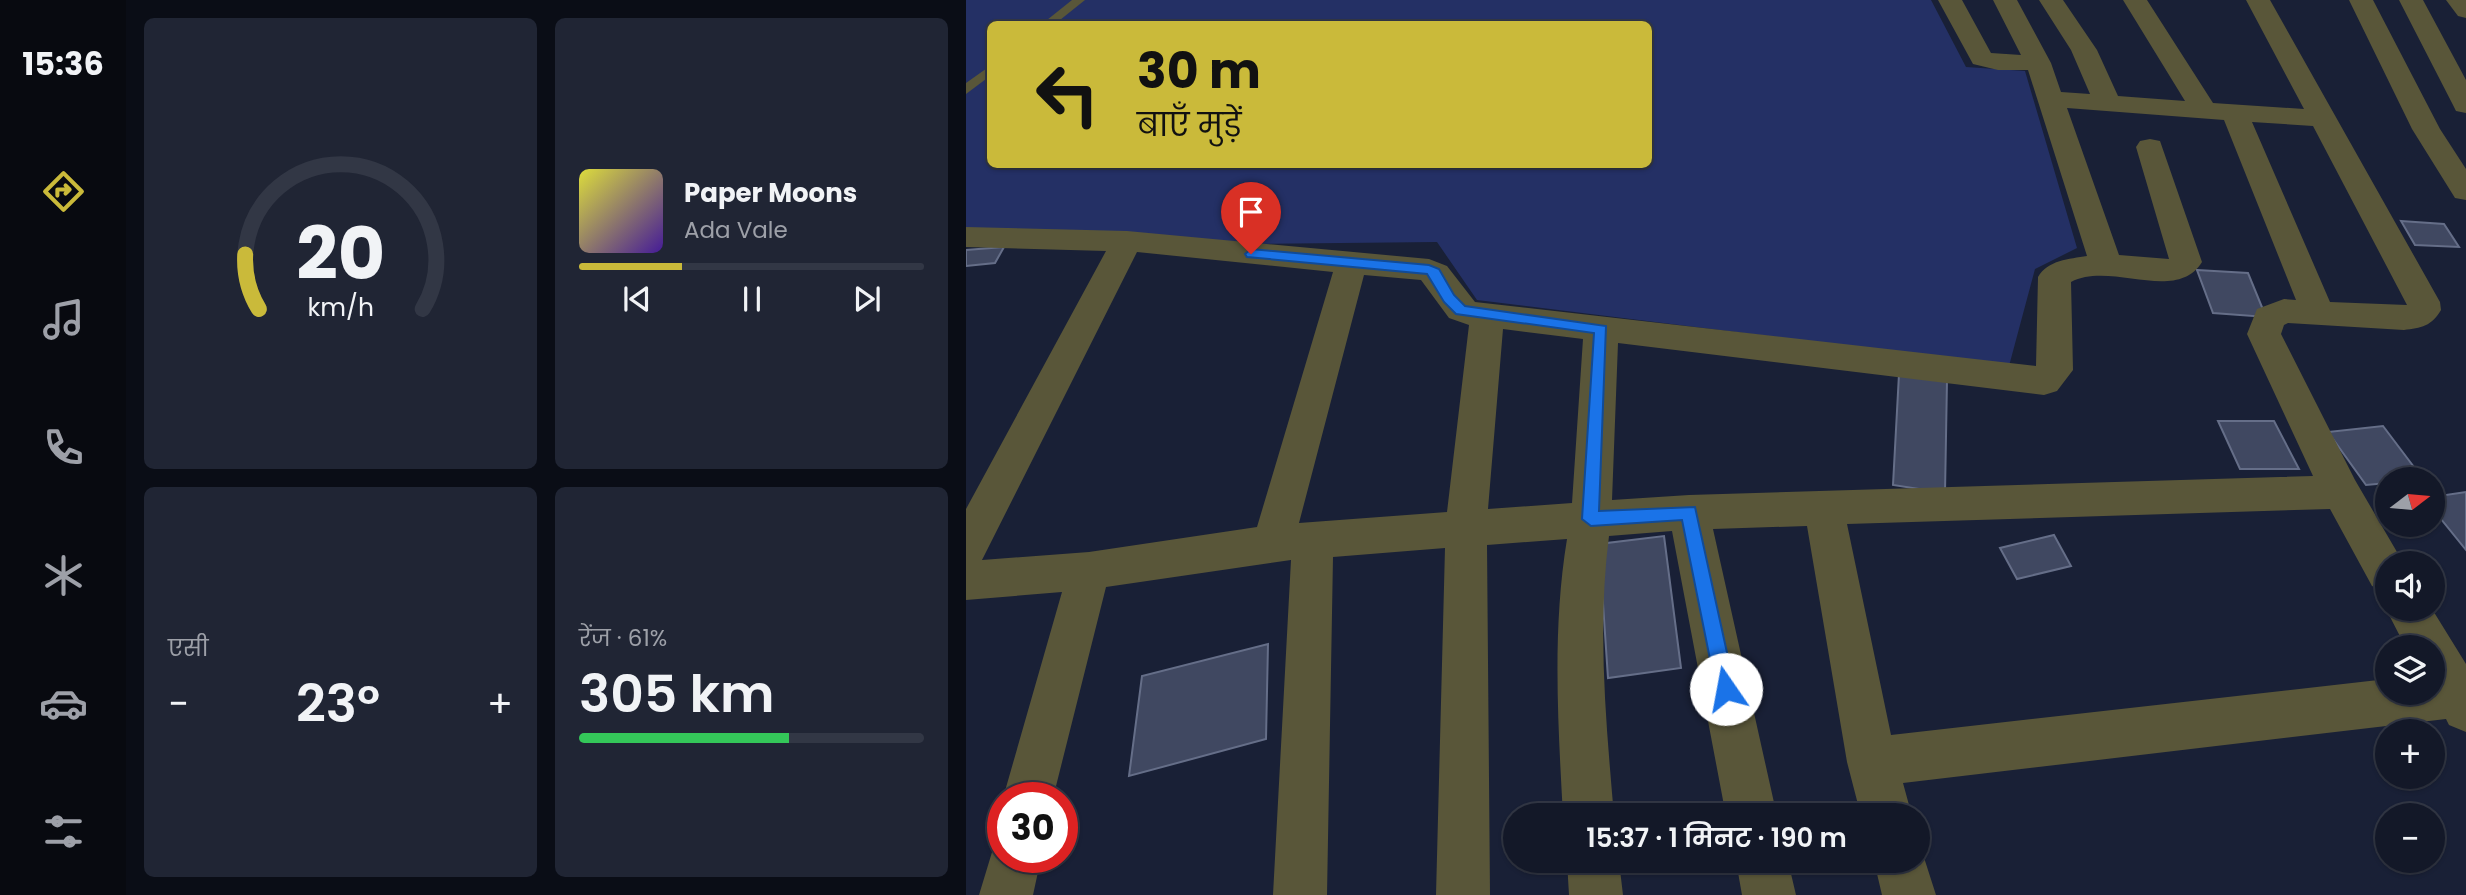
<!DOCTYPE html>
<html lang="hi">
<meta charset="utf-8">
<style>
body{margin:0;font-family:Poppins,"Noto Sans Devanagari",sans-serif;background:#202534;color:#f1f3f6;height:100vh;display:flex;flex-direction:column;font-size:26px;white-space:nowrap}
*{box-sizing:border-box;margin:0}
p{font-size:23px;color:#9da0a8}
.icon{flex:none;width:38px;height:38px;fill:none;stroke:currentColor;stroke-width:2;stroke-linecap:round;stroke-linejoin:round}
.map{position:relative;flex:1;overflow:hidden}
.details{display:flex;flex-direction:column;gap:18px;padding:18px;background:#0a0d16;width:840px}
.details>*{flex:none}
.guide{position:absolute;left:21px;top:21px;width:665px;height:147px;border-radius:10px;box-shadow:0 2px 5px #0004,0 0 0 2px #323745;background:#caba3a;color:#111;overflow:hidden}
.needle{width:46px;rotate:74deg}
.buttons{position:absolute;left:1409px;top:467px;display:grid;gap:14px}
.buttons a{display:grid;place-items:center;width:70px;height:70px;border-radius:50%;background:#131828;box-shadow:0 2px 5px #0004,0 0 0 2px #323745;font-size:35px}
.speed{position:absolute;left:21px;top:782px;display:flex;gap:14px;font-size:35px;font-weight:700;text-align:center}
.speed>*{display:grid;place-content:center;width:91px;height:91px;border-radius:50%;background:#131828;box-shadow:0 2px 5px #0004,0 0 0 2px #323745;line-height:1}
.speed .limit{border:10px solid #d22;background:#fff;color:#111}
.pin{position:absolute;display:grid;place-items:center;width:60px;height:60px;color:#fff;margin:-72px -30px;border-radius:50% 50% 50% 0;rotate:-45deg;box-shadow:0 0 7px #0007}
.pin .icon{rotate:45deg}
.me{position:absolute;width:77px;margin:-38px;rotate:348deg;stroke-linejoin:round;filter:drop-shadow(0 0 5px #0008)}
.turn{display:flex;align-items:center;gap:24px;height:147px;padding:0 35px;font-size:32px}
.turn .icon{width:91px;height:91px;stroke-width:2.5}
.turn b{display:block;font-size:49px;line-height:60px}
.big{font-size:52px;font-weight:600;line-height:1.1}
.details .tile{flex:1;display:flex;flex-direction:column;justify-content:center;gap:10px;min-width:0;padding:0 24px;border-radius:10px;background:#202534}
.details .dial{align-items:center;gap:0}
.dial svg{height:182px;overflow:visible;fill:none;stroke:#323745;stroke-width:7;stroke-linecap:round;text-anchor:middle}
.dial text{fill:#f1f3f6;stroke:none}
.song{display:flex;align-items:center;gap:21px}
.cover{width:84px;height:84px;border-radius:10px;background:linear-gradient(135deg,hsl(60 70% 55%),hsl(260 70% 35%))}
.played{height:7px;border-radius:4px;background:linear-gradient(90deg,#caba3a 30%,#323745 30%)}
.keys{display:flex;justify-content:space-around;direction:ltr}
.heat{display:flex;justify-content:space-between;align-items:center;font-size:38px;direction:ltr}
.charge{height:10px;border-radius:5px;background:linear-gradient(90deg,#34c759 61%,#323745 0)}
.details .tiles{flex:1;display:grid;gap:18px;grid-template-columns:repeat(2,1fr)}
.trip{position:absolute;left:537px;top:803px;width:427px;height:70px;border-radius:35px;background:#131828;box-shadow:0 2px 5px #0004,0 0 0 2px #323745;font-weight:600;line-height:70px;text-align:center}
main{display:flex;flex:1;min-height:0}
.menu{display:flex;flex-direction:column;width:126px;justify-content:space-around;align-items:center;background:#080a10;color:#9da0a8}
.menu .icon{width:49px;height:49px}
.menu .current{color:#caba3a}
.menu b{font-size:32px;color:#f1f3f6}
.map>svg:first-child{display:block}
.green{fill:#243065;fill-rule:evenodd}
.building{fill:#404861;stroke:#656e88;stroke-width:2}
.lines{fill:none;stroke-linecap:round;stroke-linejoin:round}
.lane{fill:#595639;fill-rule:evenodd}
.street{fill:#595639;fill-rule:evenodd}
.route{fill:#1a73e8;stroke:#114b97;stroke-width:2}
</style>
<main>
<nav class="menu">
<b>15:36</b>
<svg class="icon current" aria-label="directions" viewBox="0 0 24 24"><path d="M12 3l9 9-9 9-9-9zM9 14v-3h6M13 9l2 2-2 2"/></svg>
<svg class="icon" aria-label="music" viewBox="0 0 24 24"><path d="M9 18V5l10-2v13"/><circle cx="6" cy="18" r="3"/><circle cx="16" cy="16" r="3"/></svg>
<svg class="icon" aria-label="phone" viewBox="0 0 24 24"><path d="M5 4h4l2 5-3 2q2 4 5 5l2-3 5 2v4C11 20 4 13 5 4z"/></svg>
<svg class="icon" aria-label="climate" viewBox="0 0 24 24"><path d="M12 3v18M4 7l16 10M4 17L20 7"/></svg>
<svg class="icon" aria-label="car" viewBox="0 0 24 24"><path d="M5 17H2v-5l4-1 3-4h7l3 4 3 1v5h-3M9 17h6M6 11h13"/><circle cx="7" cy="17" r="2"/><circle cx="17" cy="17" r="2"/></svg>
<svg class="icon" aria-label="filters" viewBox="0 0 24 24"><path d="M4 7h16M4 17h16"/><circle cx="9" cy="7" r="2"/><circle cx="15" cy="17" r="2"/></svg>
</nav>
<section class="details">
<div class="tiles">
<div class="tile dial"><svg viewBox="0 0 100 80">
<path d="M14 69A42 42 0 1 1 86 69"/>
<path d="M14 69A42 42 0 0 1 8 45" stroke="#caba3a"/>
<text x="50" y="56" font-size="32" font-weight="700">20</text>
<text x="50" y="72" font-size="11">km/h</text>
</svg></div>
<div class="tile">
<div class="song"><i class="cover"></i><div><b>Paper Moons</b><p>Ada Vale</p></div></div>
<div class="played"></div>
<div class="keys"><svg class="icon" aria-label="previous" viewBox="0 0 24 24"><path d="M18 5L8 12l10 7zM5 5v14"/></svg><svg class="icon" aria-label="pause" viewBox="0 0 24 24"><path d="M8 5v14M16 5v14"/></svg><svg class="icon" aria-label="next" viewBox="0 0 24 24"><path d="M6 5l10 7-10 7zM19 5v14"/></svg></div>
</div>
<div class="tile"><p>एसी</p>
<div class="heat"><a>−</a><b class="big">23°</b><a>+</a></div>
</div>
<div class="tile"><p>रेंज · 61%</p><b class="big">305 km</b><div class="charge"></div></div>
</div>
</section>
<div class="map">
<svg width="1500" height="895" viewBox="0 0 1500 895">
<rect width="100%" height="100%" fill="#192036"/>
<path class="green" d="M0,0H965L1000,67L1059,71L1111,248L1069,269L1043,366L511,300L471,242L0,247ZM24,24H682V164H24Z"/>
<path class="building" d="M1435,221L1478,224L1493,247L1449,245Z
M38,247L29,263L0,266V250Z
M1231,270L1282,273L1300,317L1247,313Z
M933,374L981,380L979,493L927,485Z
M1252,421H1308L1333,469H1274Z
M1417,426L1457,479L1421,480V483L1400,485L1362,432Z
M1500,492V550L1466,508V497Z
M1088,535L1105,566L1051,579L1034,548Z
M698,536L715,668L642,678L633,544Z
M302,644L300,739L163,776L176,676Z"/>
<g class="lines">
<path class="lane" d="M106,0H119L89,24H76Z
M24,66V76L0,94V83Z"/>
<path class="street" d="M972,0H996L1025,53L1055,55L1027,0H1051L1085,63L1095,92L1124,94L1105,50L1073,0H1097L1131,50L1152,96L1219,101L1157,0H1181L1247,103L1338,109L1280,0H1304L1474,302L1475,310C1466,326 1455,328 1438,330L1322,323L1318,325L1315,334L1389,480L1438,564H1421V591L1406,586L1364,509L881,524L925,735L1421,679V693H1466V648H1440L1420,609L1421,607L1466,609L1500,664V732L1483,725L1480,719L937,783L946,816H895L881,762L841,526L747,529L811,816H760L706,531L643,536C631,628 640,722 648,816H597C592,723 586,630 601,539L521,545L524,895H470L479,548L367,557L361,895H307L325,560L140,587L87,798H37L96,592L0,600V509L140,251L0,247V227L161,231L463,259L481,266L509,302L1070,366L1072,277C1082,260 1103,259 1121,256L1062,70H1032L1007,64ZM1101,108L1258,120L1330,300L1318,299L1291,309L1281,334L1347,476L723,495L646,500L652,343L1078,395L1091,391L1107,370L1105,282C1145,261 1210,304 1236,262L1194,141L1184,139L1174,141L1170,147L1203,259L1153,255ZM1286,122L1347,126L1441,305L1364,302ZM171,252L367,272L291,527L123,552L16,560ZM398,275L455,280L483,318L503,325L481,512L333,523ZM537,329L617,339L606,503L522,509Z
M1383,0H1407L1474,129L1500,169V200L1489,198L1446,129Z
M1433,0H1457L1500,80V113L1490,111L1487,105Z
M1480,0H1500V18L1492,16Z
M37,837V858H75L67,895H13L30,839Z
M953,842L970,895H916L908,861H952Z
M601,861H653L657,895H603Z
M770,861H822L830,895H776Z"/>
</g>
<path class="route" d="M285,249L463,265L473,269L488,295L499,306L640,326L633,511L729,507L769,689L767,696L760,699L753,696L750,689L716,520L625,526L616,519L628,333L490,314L478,302L461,274L281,257L279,254Z"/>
</svg>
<div class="buttons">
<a><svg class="needle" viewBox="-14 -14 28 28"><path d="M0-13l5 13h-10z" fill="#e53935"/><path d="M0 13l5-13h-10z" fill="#9da0a8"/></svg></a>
<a><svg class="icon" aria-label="sound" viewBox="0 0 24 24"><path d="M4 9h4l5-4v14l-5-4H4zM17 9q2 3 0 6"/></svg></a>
<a><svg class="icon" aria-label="layers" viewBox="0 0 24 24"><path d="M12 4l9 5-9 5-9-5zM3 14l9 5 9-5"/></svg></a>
<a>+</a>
<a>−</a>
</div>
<div class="speed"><div class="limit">30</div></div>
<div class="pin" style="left:285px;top:254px;background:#d93025"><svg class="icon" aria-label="arrive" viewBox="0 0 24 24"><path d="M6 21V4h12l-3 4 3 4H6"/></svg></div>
<svg class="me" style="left:760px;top:689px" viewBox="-20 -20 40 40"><circle r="19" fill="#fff"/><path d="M0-13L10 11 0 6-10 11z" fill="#1a73e8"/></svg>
<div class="trip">15:37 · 1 मिनट · 190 m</div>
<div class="guide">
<div class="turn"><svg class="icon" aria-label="left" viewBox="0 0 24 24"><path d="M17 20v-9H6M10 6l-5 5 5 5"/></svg><div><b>30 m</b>बाएँ मुड़ें</div></div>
</div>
</div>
</main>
